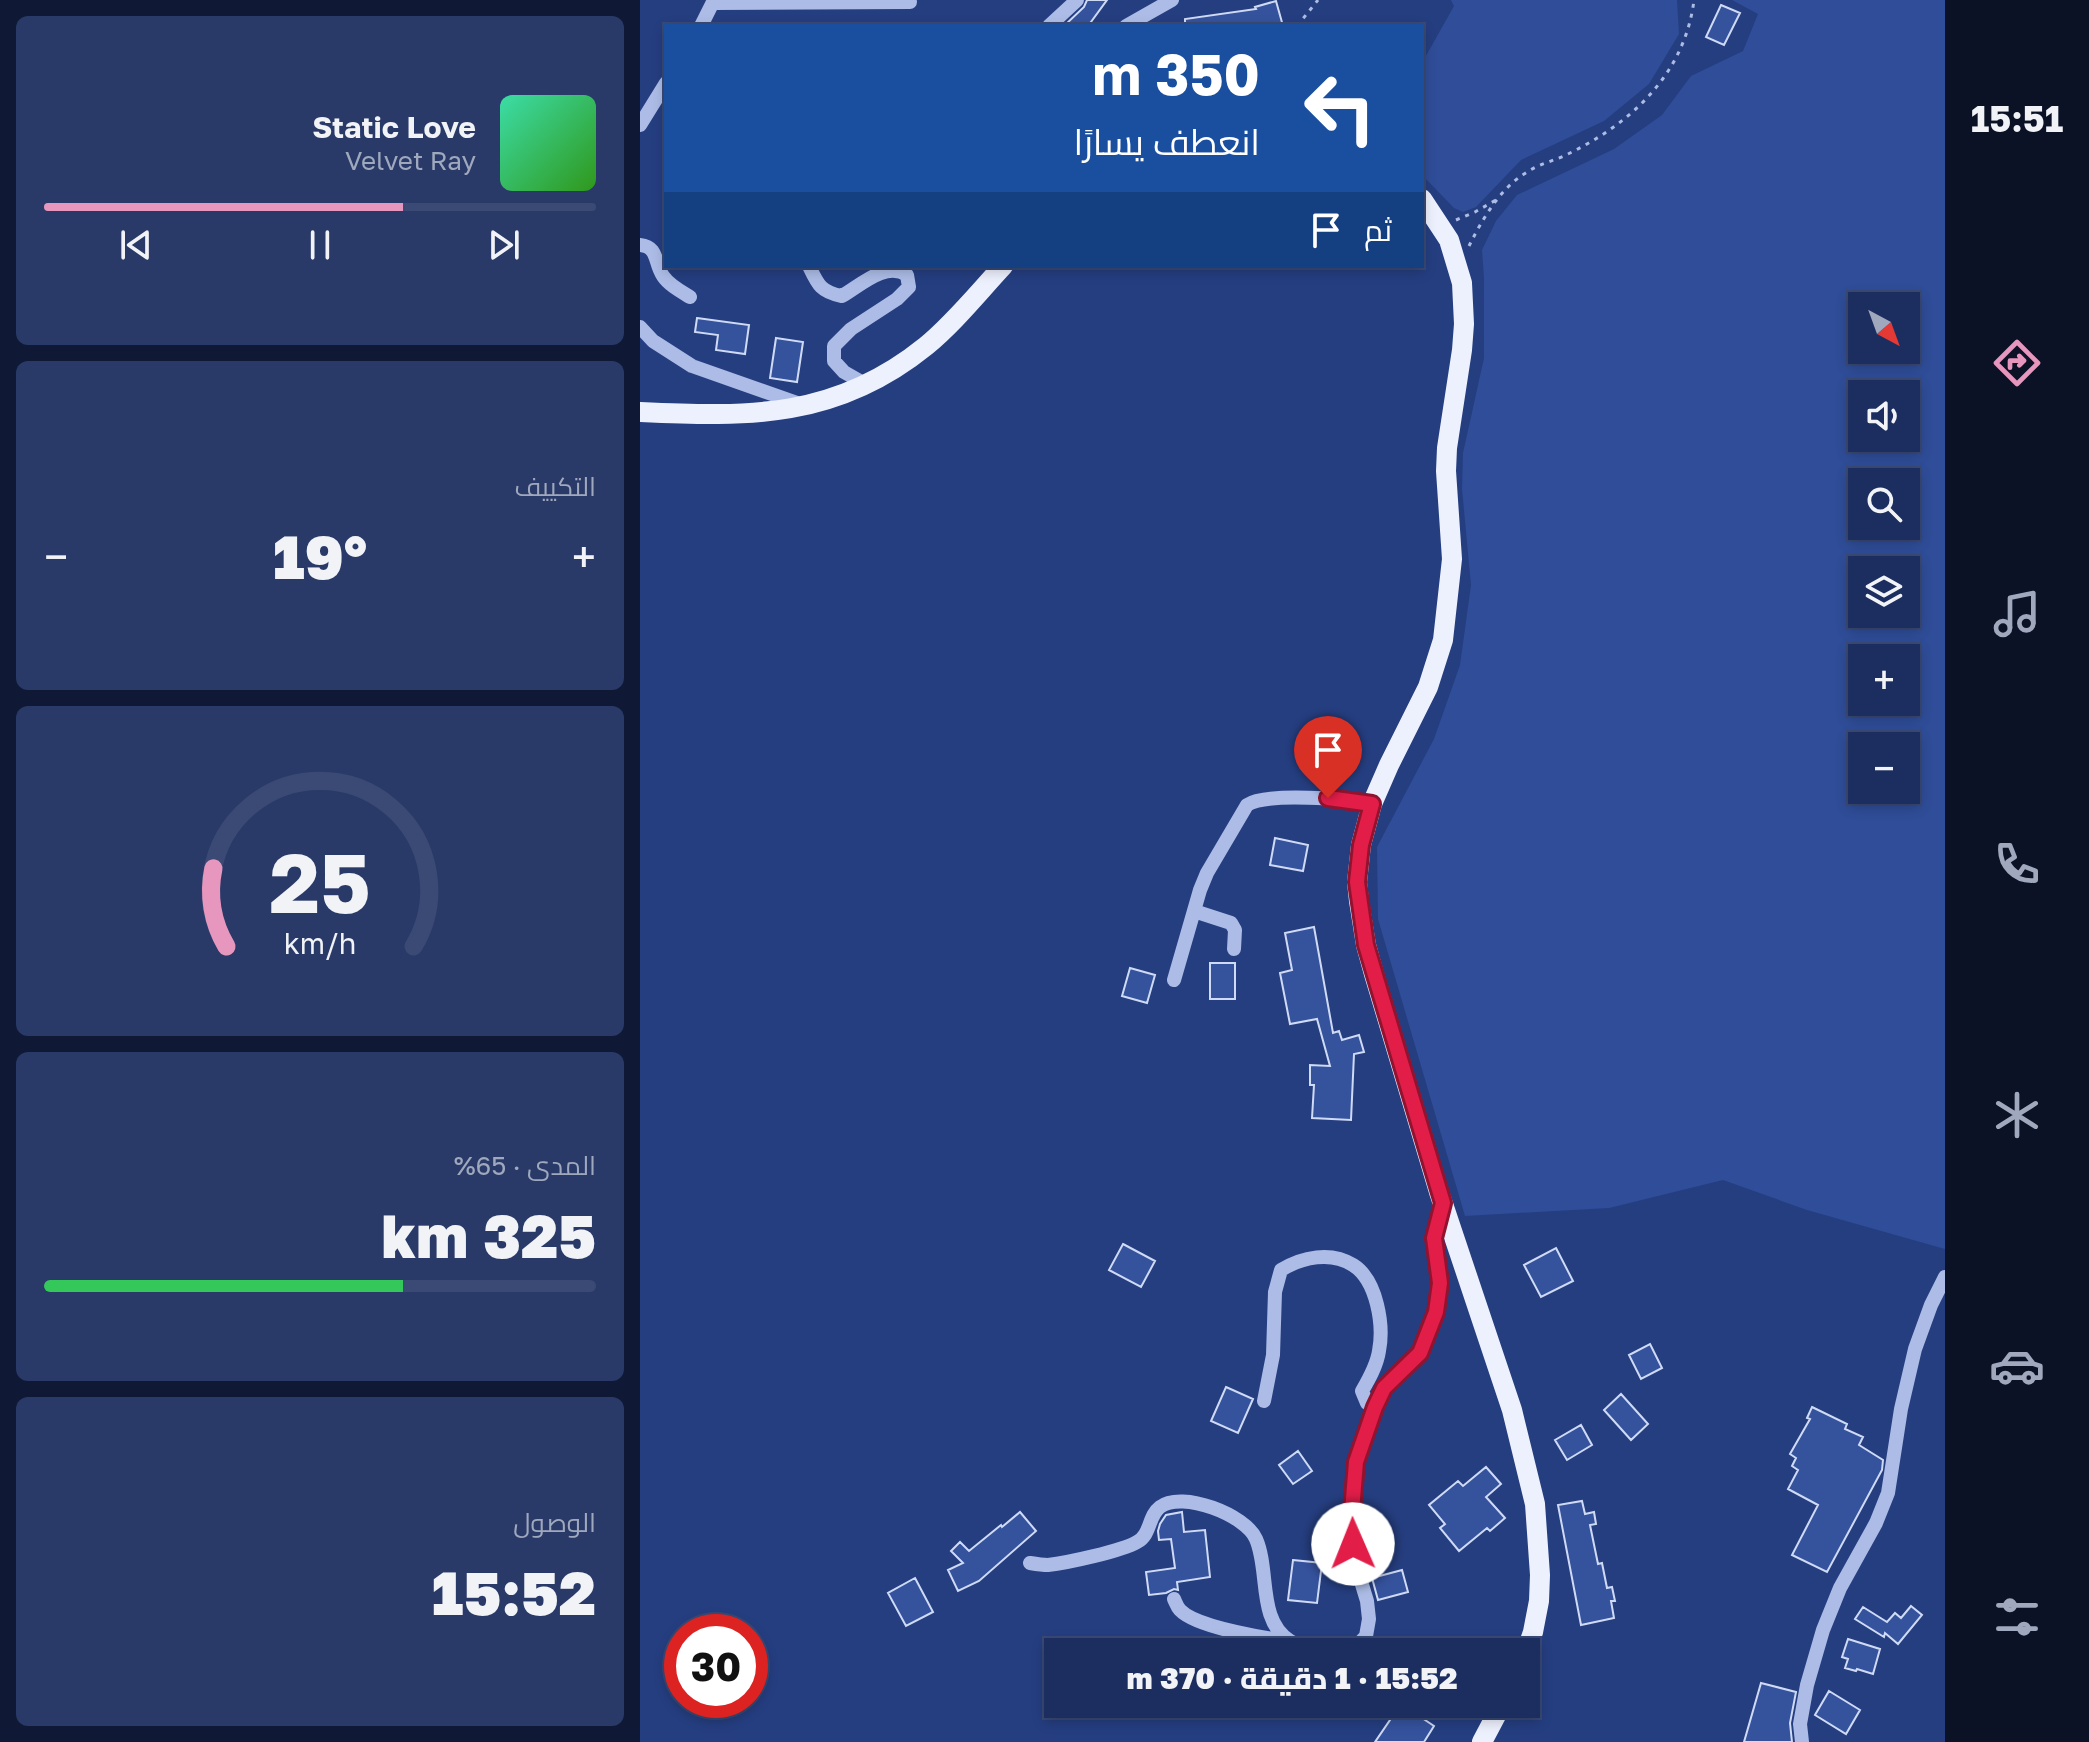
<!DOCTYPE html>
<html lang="ar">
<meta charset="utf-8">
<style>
body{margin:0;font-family:"Golos Text",Cairo,sans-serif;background:#293a69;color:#f1f3f6;direction:rtl;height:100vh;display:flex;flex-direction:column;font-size:30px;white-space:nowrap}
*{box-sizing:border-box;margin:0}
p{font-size:26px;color:#a0a8bd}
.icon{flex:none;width:44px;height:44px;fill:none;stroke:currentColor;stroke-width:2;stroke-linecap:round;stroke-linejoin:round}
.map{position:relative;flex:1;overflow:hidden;direction:ltr}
.side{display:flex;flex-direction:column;gap:16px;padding:16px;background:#0f1935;width:640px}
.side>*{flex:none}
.banner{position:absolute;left:24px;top:24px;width:760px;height:244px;border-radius:0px;box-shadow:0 4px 12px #0003,0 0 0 2px #3a4a75;direction:rtl;background:#1a4fa0;color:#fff;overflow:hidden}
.needle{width:52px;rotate:139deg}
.buttons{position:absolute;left:1208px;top:292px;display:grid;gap:16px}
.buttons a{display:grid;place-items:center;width:72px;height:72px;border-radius:0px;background:#1c2e60;box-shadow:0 4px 12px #0003,0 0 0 2px #3a4a75;font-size:40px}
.speed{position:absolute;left:24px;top:1614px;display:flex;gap:16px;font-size:40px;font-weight:700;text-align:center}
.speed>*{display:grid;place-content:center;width:104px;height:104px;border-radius:50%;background:#1c2e60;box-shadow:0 4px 12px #0003,0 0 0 2px #3a4a75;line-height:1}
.speed .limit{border:12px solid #d22;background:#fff;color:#111}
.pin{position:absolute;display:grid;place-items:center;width:68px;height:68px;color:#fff;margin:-82px -34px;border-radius:50% 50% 50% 0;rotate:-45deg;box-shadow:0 0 8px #0007}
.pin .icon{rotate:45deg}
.me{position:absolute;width:88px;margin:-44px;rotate:359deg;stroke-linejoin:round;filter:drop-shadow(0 0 6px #0008)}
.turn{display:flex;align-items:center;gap:28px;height:168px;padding:0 32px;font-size:36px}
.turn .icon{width:104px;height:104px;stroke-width:2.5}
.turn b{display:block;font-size:56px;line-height:68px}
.then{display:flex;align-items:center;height:76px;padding:0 32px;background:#0003;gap:16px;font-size:30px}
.big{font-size:60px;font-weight:800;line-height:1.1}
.side .card{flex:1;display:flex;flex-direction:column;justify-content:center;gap:12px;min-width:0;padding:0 28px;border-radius:12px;background:#293a69}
.side .dial{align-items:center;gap:0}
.dial svg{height:208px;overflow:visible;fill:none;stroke:#3a4a75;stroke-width:7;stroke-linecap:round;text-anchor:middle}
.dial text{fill:#f1f3f6;stroke:none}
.song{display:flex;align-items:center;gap:24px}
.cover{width:96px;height:96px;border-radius:12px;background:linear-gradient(135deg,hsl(160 70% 55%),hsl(110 70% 35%))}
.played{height:8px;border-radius:4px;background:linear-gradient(90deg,#e797bd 65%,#3a4a75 65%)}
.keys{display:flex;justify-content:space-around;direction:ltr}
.heat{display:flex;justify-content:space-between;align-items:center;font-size:44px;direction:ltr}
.charge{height:12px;border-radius:6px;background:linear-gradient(90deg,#34c759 65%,#3a4a75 0)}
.trip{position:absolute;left:404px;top:1638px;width:496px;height:80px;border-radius:0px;background:#1c2e60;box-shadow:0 4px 12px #0003,0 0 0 2px #3a4a75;font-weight:800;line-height:80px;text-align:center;direction:rtl}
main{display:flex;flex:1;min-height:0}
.tab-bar{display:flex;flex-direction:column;width:144px;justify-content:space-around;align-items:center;background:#0b1226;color:#a0a8bd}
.tab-bar .icon{width:56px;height:56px}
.tab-bar .selected{color:#e797bd}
.tab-bar b{font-size:36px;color:#f1f3f6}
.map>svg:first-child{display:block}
.green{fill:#2f4d98;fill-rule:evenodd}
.building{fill:#35529d;stroke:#cfdaf5;stroke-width:2}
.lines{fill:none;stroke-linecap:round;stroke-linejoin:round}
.path{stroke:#acbce6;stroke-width:3;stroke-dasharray:4 6;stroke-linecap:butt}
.minor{stroke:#acbce6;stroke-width:14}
.major{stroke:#edf1fd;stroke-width:20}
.route-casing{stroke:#92132f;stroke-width:20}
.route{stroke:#e11d48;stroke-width:14}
</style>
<main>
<nav class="tab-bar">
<b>15:51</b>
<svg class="icon selected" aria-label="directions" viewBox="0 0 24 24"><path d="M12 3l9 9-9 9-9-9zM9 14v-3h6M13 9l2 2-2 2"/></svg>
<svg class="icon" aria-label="music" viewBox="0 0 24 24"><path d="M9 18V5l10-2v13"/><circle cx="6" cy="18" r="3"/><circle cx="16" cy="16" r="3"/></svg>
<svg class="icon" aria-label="phone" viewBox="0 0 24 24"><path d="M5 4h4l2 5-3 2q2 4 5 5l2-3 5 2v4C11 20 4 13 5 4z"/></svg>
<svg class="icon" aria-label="climate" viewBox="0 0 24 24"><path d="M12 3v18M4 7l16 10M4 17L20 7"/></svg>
<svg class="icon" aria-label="car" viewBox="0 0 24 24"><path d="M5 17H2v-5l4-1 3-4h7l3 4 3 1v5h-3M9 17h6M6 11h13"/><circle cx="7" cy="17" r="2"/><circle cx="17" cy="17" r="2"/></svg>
<svg class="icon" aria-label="filters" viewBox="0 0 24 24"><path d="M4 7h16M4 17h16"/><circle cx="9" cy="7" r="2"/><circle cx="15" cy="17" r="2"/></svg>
</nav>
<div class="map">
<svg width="1305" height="1742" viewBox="0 0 1305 1742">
<rect width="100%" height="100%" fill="#253e80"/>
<path class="green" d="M811,0H1037L1039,34L1009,84L964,121L881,160L836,207L823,212L814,208L782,175V63L814,6Z
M1092,0H1305V1249L1167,1210L1083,1180L969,1208L825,1216L738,919L737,847L794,739L820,665L831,585L822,489L823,453L844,358V278L842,250L856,221L877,195L974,149L1022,115L1051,76L1103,51L1118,14ZM1222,306H1266V350H1222ZM1222,394H1266V438H1222ZM1222,482H1266V526H1222ZM1222,570H1266V614H1222ZM1222,658H1266V702H1222ZM1222,746H1266V790H1222Z"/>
<path class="building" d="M447,0H467L448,26H424L444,7Z
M636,1L643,26H545V19L616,9L615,7Z
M1081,5L1100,13L1084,45L1066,37Z
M57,318L109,325L105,354L76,350L78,335L55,332Z
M136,338L163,342L157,382L130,378Z
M635,838L668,845L663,871L630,865Z
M674,927L693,1033L699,1031L702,1040L719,1035L724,1052L714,1054L711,1120L672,1118L674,1085H670V1065L690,1066L677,1019L650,1024L640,973L652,970L645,933Z
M570,963H595V999H570Z
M490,968L515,975L507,1003L482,996Z
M483,1244L515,1261L501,1287L469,1270Z
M916,1248L933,1281L901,1297L884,1265Z
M1010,1344L1022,1368L1001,1379L989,1355Z
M586,1387L613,1399L598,1433L571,1421Z
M981,1394L1008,1424L991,1440L964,1410Z
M1172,1407L1207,1424L1205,1429L1223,1437L1219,1445L1243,1460L1242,1470L1187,1572L1152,1555L1178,1505L1148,1489L1158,1470L1152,1466L1156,1458L1150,1454L1170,1419L1167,1418Z
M941,1425L952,1445L927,1460L915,1440Z
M658,1451L672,1471L653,1484L639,1465Z
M846,1467L861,1484L846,1497L865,1518L850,1531L847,1528L819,1551L800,1528L805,1524L789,1505L818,1481L823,1486Z
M942,1501L945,1514L954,1512L956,1524L950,1525L958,1564L962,1563L967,1588L972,1587L975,1601H971L974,1618L941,1625L918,1505Z
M380,1512L396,1531L339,1581L318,1591L308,1570L323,1563L311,1551L320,1542L329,1551L361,1525L362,1527Z
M542,1512L544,1532L565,1530L570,1577L537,1582L538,1590L534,1589L526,1593L509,1595L506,1572L535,1568L531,1539L519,1540L518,1531L520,1524L526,1515Z
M653,1560L682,1563L677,1603L648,1600Z
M762,1570L768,1592L738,1600L732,1578Z
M275,1578L293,1612L266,1626L248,1593Z
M1271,1606L1282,1615L1258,1644L1245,1633L1244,1637L1215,1619L1223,1607L1247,1622L1255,1613L1261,1618Z
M1208,1639L1240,1649L1233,1674L1217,1669L1216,1671L1205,1668L1208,1659L1202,1657Z
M1121,1683L1156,1692L1150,1723L1152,1742H1104Z
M1189,1691L1220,1710L1206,1734L1175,1715Z
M761,1704L794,1726L784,1742H735Z"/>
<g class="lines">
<path class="path" d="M657,26L678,0
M816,220L835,212L856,200
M829,246C842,220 859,190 884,174C898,164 914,161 928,154C992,123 1045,73 1054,0"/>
<path class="minor" d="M73,3L270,2
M61,26L74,0
M409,26L437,0
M486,26L532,0
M0,125L26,83
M0,245C19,247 14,263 23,276C29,285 40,291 50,297
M169,266C178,285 181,292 202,296C221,285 246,261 267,275L269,287L257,299L211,329L194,346V361L204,372L225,384
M0,327L13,341L52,366L163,405
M554,911L591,923L595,930L594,949
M534,980L560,890L567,873L607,805C627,792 708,799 732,804
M624,1401L633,1355L635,1292L641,1270C662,1257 691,1251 713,1265C737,1280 744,1325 739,1351C737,1365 729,1379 722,1391L727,1403L735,1407
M390,1563C396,1564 402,1565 408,1565C426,1563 482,1551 497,1542C511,1535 508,1516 520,1507C542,1490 606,1515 616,1539C630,1571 617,1620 650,1641C659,1647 674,1649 685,1652
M534,1599C536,1603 537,1607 540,1610C557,1628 626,1638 651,1642
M703,1652L713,1650L726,1636L729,1619L727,1601L716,1565L711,1523L716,1462L735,1407L744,1388L780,1353L796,1312L800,1283L794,1238L803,1204
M1162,1742L1160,1724L1167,1685L1183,1630L1200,1588L1236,1523L1248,1493L1261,1409L1275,1349L1291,1305L1305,1277"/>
<path class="major" d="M782,199L809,240L822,283L824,324L822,350L807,448L806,471L812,559L803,640L788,687L749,765L732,804L721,845L717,882L719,901L726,945L734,974L799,1192L872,1410L895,1504L900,1575L899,1601L893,1632L886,1652
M0,412C109,417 196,419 286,346C314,323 338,293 363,266
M842,1742L862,1704"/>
</g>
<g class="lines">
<defs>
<path id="route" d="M688,798L732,804L721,845L717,882L726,945L803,1203L794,1238L800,1283L796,1312L780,1353L744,1388L735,1407L716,1462L711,1523L713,1544"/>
</defs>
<use href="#route" class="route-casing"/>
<use href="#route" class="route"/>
</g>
</svg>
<div class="buttons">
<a><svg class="needle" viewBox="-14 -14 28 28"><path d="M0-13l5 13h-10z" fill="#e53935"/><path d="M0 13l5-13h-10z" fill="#a0a8bd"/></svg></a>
<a><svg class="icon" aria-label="sound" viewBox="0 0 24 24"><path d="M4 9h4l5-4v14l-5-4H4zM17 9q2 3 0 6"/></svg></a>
<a><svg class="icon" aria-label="search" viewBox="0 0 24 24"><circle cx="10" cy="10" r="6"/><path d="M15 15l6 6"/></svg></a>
<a><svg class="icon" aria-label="layers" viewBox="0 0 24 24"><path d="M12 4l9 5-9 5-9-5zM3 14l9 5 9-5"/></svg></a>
<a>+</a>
<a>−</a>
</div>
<div class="speed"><div class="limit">30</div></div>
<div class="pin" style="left:688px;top:798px;background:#d93025"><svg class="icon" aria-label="arrive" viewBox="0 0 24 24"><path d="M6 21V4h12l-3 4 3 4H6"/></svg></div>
<svg class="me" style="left:713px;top:1544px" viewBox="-20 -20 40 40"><circle r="19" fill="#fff"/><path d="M0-13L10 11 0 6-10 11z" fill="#e11d48"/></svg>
<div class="trip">15:52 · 1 دقيقة · 370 m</div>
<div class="banner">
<div class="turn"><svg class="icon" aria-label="left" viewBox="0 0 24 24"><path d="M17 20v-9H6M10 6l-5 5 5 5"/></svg><div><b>350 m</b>انعطف يسارًا</div></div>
<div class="then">ثم<svg class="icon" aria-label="arrive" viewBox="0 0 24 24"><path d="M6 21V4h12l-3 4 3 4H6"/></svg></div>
</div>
</div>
<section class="side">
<div class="card">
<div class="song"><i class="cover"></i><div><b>Static Love</b><p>Velvet Ray</p></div></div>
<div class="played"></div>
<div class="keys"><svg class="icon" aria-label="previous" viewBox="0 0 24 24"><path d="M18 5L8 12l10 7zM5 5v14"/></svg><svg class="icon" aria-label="pause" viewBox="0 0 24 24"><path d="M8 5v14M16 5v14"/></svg><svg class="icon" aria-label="next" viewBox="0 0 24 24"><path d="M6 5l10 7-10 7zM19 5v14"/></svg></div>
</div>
<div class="card"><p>التكييف</p>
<div class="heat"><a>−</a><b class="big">19°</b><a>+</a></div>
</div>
<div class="card dial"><svg viewBox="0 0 100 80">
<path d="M14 69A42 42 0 1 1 86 69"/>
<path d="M14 69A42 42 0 0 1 9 39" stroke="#e797bd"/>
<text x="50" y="56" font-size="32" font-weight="700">25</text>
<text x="50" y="72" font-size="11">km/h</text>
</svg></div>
<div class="card"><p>المدى · 65%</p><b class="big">325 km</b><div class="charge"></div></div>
<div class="card"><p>الوصول</p><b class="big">15:52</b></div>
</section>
</main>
